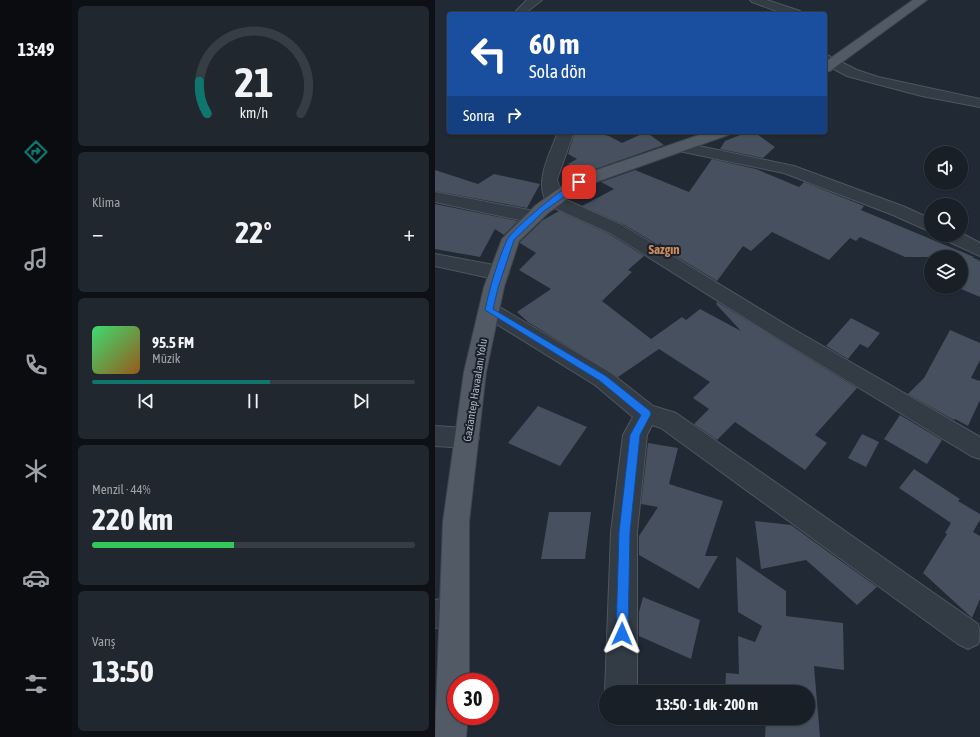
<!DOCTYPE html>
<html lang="tr">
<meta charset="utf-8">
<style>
body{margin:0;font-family:"Asap Condensed",sans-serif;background:#21272f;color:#f1f3f6;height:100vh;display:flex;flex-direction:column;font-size:15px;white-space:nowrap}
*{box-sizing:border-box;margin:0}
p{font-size:13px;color:#9fa2a7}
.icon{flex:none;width:22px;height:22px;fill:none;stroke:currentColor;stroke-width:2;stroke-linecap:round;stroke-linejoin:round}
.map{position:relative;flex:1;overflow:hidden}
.side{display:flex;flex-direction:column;gap:6px;padding:6px;background:#0d1115;width:363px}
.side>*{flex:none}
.guide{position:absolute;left:12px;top:12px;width:380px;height:122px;border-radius:4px;box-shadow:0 1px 3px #0004,0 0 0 1px #363d44;background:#1a4fa0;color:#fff;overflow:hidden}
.tools{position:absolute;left:489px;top:146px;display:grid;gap:8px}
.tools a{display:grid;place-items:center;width:44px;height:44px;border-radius:50%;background:#181f27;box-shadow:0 1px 3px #0004,0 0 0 1px #363d44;font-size:20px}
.speed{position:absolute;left:12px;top:673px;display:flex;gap:8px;font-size:20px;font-weight:700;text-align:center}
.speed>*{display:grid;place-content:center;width:52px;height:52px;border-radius:50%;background:#181f27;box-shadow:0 1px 3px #0004,0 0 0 1px #363d44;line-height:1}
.speed .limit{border:6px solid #d22;background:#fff;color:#111}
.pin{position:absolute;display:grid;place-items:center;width:34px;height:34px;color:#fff;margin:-17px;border-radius:8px;box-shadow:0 2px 6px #0006}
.me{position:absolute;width:44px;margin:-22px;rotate:1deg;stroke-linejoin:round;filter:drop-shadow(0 0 3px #0008)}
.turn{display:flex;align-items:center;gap:14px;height:84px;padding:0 16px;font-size:18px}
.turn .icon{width:52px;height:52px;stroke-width:2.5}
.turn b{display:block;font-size:28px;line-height:34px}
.then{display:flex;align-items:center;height:38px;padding:0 16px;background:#0003;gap:8px;font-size:15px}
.big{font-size:30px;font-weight:700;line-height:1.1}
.side .widget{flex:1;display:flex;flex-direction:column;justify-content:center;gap:6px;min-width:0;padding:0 14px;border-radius:6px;background:#21272f}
.side .dial{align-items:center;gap:0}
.dial svg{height:104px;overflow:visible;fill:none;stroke:#363d44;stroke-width:7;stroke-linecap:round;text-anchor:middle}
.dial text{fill:#f1f3f6;stroke:none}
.song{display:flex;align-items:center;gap:12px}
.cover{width:48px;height:48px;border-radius:6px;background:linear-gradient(135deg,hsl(140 70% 55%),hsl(30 70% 35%))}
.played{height:4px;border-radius:2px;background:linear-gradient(90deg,#0f766e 55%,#363d44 55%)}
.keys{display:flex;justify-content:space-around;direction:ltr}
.heat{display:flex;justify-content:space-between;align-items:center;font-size:22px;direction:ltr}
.charge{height:6px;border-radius:3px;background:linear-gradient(90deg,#34c759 44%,#363d44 0)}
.trip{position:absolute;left:164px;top:685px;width:216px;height:40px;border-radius:20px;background:#181f27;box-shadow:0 1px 3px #0004,0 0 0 1px #363d44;font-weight:700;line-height:40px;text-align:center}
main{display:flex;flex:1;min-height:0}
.tabs{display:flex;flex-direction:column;width:72px;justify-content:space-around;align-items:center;background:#0a0c10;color:#9fa2a7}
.tabs .icon{width:28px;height:28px}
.tabs .active{color:#0f766e}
.tabs b{font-size:18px;color:#f1f3f6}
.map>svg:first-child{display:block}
.building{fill:#46505e}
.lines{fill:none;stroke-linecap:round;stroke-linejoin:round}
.minor-casing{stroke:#4e5660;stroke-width:2}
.major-casing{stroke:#3d444e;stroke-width:2}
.minor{fill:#333b45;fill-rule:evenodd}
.major{fill:#515a65;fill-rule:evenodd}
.route{fill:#1a73e8;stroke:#114b97}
.labels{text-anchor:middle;stroke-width:4;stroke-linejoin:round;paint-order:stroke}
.street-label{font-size:11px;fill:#adb6c2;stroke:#192029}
.quarter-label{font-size:13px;font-weight:bold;fill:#cd8b5d;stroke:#192029}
</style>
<main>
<nav class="tabs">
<b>13:49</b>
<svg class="icon active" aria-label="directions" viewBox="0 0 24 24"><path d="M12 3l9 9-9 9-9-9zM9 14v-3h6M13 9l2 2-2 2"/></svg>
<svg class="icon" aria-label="music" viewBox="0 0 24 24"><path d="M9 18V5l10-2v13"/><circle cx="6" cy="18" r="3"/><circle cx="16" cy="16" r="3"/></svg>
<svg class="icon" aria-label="phone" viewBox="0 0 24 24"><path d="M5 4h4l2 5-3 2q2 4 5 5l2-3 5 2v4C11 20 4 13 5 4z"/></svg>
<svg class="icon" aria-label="climate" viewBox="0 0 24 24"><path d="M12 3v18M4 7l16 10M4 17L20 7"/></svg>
<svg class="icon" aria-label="car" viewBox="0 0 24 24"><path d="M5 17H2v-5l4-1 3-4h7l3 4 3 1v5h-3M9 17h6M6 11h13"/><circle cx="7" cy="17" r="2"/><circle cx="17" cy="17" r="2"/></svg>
<svg class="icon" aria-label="filters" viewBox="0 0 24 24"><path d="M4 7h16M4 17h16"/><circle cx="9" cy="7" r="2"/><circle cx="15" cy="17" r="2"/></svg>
</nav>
<section class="side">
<div class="widget dial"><svg viewBox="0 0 100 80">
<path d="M14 69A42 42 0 1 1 86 69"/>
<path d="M14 69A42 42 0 0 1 8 44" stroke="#0f766e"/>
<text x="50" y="56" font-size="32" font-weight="700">21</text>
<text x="50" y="72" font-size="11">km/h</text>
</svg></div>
<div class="widget"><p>Klima</p>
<div class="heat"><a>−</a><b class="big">22°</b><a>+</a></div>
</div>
<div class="widget">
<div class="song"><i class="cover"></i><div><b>95.5 FM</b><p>Müzik</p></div></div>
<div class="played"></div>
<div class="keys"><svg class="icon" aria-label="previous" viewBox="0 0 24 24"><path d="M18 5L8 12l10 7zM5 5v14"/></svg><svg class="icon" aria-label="pause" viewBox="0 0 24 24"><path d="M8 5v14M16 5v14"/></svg><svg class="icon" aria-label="next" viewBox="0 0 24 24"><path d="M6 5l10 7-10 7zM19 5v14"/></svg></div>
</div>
<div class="widget"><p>Menzil · 44%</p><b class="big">220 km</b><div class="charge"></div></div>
<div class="widget"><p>Varış</p><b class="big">13:50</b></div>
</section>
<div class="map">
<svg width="545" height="737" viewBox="0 0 545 737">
<rect width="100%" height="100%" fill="#202934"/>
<path class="building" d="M140,132H156L174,136L187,143L211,132L229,145L149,173L133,164L142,159L133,154Z
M313,132H319L340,147L328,158L285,149L290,141Z
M277,159L321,169L364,187L369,182L429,206L426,210L539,257H537L545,261V297L526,289V257H470L425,237L421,241L415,238L394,260L337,232L316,251L308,246L282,281L231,250L225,243L223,245L188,224L147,206L179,189L166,182L200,170L254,192Z
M0,170L43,184L59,174L105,184L92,208L0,191Z
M0,204L83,221L69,235L60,229L45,257L0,249Z
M124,211L174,234L209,256L193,270L197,272L167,301L216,339L247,317L251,320L265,309L306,331L281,304L282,302L422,388L380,435L392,443L370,470L300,422L282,440L259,424L274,409L258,398L275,382L224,349L183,377L93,322L82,312L116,289L84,270L101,253L85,243V242L108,220Z
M416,318L445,333L433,348L425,344L413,359L391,346Z
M515,330L545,343V360L536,378L545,381V400L533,426L520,419L519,420L473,394L489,378Z
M103,406L152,427L125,466L73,443Z
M465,415L507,440L492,464L449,439Z
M427,434L444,442L431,467L413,458Z
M213,443L243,448L234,484L288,501L270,556H283L264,589L204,555V536L223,507L206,504Z
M479,469L525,499L523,501L545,514V520L538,532L545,536V599L537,618L488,573L512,534L510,533L516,523L464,488Z
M114,512H156L150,559H106Z
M320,521L356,525L442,587L422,605L371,560L326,569Z
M301,557L351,591V616L408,623L409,670L379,666L385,737H330L331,718H373V692H290L291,673L304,674L303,636L320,642L327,626L303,612Z
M208,597L265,620L256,659L204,636V612Z"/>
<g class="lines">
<defs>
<path id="minor" d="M92,0H107L93,11L94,14H82L81,11Z
M315,0H332L365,11L367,14H350L317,2Z
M390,54L422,70L443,77L545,99V107L487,96L434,82L412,76L390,64Z
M123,132H139L122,179L127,198L187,225L353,326L545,437V459L536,456L339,336L175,233L113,205C98,182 115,154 123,132Z
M245,142L359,166L470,207L496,219V232L458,215L349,173L239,150L237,147L239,144Z
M0,192L99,211L105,213L108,217L105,221L99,223L0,202Z
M526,233L545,243V256L508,239L505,235H526Z
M0,254L64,266L71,268L74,273L71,278L64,280L0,266Z
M54,303L61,305L176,373L218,406L241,413L543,624C545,630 545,638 543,644L533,649L523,644L226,428L217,425L212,435L202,532V692H171V693L170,692L176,532L188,435L198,417L160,385L47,315L44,310L47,305Z
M0,426L32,428L40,431L44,438L40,445L32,448L0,446Z
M20,596L30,600L34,610L30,620L20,624L0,628V600Z"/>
<path id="major" d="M478,0H492L395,71L390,72V62Z
M273,132H296L293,135L150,186L113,213L84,241L69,287L51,372L34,522V682H21V716H33L31,737H0L8,522L29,372L49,287L67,239L101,205L138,178Z"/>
</defs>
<use href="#minor" class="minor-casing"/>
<use href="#major" class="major-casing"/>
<use href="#minor" class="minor"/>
<use href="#major" class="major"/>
</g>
<path class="route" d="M144,180L148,182L147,184L109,211L79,240L63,288L58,309L171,376L215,411L216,414L205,435L195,532L193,634L191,638L187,640L183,638L181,634L184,532L195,435L206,415L165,381L50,310C55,287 62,262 72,240C77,229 132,184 144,180Z"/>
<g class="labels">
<g class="street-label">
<text transform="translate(40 390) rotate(-81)" y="4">Gaziantep Havaalanı Yolu</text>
</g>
<g class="quarter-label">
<text x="229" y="254">Sazgın</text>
</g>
</g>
</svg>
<div class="tools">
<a><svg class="icon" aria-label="sound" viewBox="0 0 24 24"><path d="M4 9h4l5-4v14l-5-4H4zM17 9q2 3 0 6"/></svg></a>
<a><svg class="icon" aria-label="search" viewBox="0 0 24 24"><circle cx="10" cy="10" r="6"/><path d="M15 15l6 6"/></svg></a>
<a><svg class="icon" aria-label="layers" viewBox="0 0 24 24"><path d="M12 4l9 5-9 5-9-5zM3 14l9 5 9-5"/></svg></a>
</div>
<div class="speed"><div class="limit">30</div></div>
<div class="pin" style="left:144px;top:182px;background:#d93025"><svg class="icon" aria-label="arrive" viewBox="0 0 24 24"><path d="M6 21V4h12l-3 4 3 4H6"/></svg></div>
<svg class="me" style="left:187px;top:634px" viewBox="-20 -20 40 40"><path d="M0-17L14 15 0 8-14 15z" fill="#1a73e8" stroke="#fff" stroke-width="4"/></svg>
<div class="trip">13:50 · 1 dk · 200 m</div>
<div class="guide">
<div class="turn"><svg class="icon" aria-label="left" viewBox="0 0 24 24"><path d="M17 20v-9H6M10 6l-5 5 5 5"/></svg><div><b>60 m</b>Sola dön</div></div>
<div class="then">Sonra<svg class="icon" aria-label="right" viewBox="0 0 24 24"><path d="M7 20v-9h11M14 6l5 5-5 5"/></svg></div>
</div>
</div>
</main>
